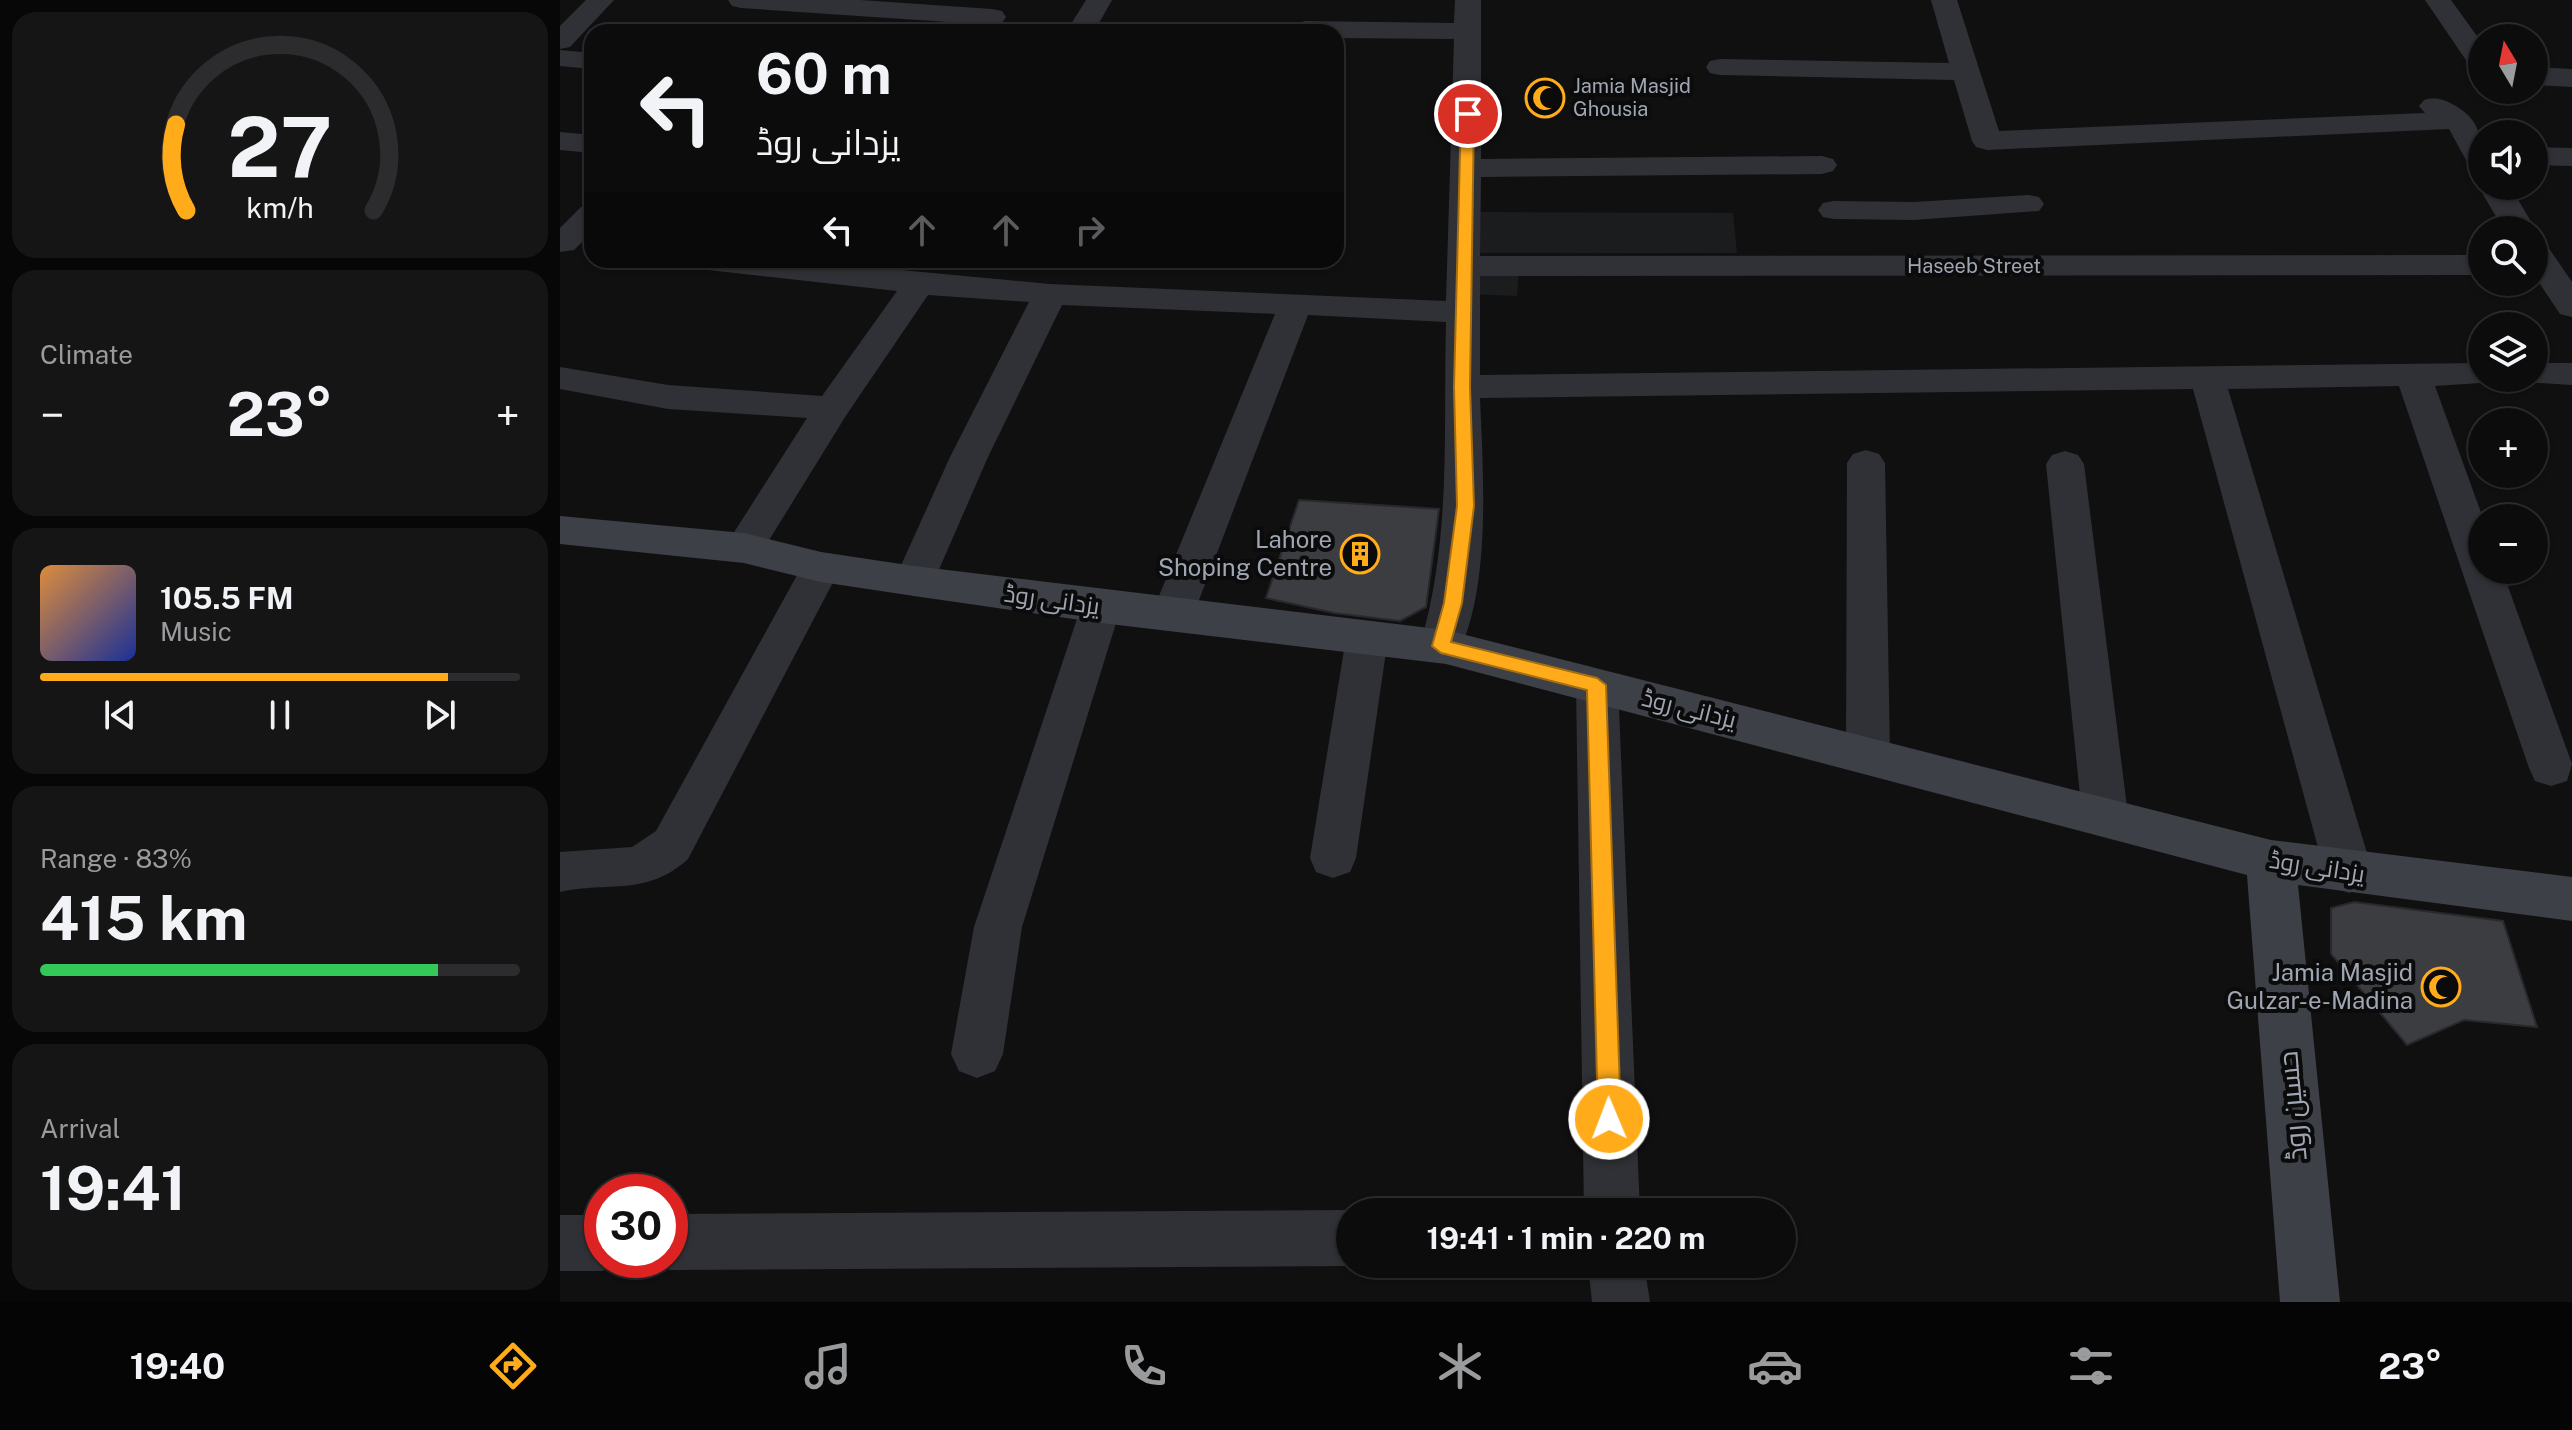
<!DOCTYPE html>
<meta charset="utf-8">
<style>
body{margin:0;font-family:"Public Sans",Cairo,sans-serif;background:#151516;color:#f1f3f6;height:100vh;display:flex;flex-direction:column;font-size:30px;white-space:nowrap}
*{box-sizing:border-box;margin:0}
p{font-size:26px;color:#9a9b9d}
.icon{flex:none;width:44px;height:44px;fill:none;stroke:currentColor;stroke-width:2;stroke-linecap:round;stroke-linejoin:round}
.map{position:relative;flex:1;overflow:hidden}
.drawer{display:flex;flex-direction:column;gap:12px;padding:12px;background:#070707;width:560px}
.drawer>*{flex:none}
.hud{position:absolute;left:24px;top:24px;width:760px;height:244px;border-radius:24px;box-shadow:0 2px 6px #0004,0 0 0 2px #2c2c2e;background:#0c0c0d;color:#f1f3f6;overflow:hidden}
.needle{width:52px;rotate:350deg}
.fabs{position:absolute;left:1908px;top:24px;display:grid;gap:16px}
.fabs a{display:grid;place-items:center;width:80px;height:80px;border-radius:50%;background:#0c0c0d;box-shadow:0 2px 6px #0004,0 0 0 2px #2c2c2e;font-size:40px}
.speed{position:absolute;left:24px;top:1174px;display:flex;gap:16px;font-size:40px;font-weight:700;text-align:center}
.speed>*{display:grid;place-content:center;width:104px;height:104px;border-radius:50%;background:#0c0c0d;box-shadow:0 2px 6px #0004,0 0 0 2px #2c2c2e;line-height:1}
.speed .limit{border:12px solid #d22;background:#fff;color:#111}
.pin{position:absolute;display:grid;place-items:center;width:68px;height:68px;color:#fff;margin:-34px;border:4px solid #fff;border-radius:50%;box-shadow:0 2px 8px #0007}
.me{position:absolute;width:88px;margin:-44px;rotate:359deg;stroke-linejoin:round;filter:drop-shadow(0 0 6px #0008)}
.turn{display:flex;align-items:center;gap:28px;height:168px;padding:0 40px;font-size:36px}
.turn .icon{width:104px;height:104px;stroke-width:2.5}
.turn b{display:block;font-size:56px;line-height:68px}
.lanes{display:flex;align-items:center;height:76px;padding:0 40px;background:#0003;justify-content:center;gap:40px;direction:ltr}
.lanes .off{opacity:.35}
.big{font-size:60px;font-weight:700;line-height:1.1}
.drawer .widget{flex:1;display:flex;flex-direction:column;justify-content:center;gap:12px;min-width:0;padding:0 28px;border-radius:24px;background:#151516}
.drawer .dial{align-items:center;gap:0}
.dial svg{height:208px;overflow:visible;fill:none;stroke:#2c2c2e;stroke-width:7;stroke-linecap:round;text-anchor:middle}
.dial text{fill:#f1f3f6;stroke:none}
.song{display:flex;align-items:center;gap:24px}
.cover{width:96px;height:96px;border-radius:12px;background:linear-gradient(135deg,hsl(30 70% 55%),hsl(230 70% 35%))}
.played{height:8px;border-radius:4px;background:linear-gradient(90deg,#ffab1a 85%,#2c2c2e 85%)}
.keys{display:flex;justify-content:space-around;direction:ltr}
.heat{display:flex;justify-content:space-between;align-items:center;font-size:44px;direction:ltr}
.charge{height:12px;border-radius:6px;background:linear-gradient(90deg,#34c759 83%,#2c2c2e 0)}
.trip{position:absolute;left:776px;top:1198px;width:460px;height:80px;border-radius:40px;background:#0c0c0d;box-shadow:0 2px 6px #0004,0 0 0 2px #2c2c2e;font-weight:700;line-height:80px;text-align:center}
.tab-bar{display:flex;height:128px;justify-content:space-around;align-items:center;background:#050505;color:#9a9b9d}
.tab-bar .icon{width:56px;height:56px}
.tab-bar .active{color:#ffab1a}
.tab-bar b{font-size:36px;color:#f1f3f6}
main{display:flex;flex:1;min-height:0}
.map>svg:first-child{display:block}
.built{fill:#1b1c1e}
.building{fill:#3b3d41;stroke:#29292d;stroke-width:2}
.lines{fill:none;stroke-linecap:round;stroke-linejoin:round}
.street{fill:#303136;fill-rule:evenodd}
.secondary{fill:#3e4047;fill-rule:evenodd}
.route{fill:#ffab1a;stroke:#a66f11;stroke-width:2}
.labels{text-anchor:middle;stroke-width:8;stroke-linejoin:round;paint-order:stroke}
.far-poi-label{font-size:20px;fill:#9fa6b3;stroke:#0b0b0c;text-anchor:start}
.far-street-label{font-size:20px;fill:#9fa6b3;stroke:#0b0b0c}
.poi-label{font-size:24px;fill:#9fa6b3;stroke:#0b0b0c;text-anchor:end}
.street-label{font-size:24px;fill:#9fa6b3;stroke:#0b0b0c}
.near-street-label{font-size:28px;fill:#9fa6b3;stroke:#0b0b0c}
</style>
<main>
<section class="drawer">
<div class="widget dial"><svg viewBox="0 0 100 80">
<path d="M14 69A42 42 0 1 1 86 69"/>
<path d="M14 69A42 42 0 0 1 10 36" stroke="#ffab1a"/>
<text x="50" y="56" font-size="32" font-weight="700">27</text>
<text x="50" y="72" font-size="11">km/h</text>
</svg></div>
<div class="widget"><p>Climate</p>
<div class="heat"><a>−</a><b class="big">23°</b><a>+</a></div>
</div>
<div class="widget">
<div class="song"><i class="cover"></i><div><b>105.5 FM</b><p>Music</p></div></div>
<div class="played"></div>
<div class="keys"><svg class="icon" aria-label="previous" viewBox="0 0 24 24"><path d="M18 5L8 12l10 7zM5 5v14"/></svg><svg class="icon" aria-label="pause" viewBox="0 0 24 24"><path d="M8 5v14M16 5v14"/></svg><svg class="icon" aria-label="next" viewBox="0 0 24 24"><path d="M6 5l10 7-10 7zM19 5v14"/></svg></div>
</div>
<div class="widget"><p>Range · 83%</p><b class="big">415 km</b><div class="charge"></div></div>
<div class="widget"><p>Arrival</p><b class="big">19:41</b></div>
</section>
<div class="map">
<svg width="2012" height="1302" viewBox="0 0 2012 1302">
<rect width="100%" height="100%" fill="#101011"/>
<path class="built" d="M906,212L1173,213L1177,253H906Z
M905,266H959L957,296L905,294Z"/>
<path class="building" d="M739,500L879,509L866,607L840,621L774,613L706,598Z
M1794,902L1943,921L1977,1027L1904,1020L1847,1045L1771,954V908Z"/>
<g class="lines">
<path class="street" d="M26,0H54L10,47L0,49V26Z
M168,0H300L432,9L442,11L446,17L442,23L432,25L181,8L172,6Z
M526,0H552L534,32H506Z
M895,0H921V159L1262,156L1273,159L1277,165L1273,171L1262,174L921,177L920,256L1922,255V275L920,276V375L1922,363V378H1937L1935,382L1875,386L1923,518L1922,570H1942L2012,764L2007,781L1991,786L1975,781L1969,768L1839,386L1668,389L1813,873L1806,887L1789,893L1772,887L1765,873L1633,389L920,398C923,472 932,591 896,657L881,662L866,657L860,646C892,535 883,435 886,322L748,315L634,613L628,624L613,628L598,624L592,613L715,314L502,305L428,457L374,581L368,591L354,596L340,591L334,581L390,457L469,302L368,295L287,414L198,558L184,562L170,558L164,548L247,418L108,409L0,389V367L108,385L262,396L337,291L148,270L136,267L132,260H235L490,284L886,301L894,39L776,38V32H734L732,29L736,23L746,21L894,23Z
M1371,0H1397L1439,131L1865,113L1859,106L1864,100C1876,97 1883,99 1894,105C1923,121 1922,142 1922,172L1911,169L1889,129L1427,150L1416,147L1412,141L1394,80L1160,75L1150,73L1146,67L1150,61L1160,59L1389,63Z
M1865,0H1891L1922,43V71L1912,69Z
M0,50L32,53V69L0,66Z
M1974,67L2012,69V87L1974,85Z
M0,132L32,135V153L0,150Z
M1974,147L2012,148V166L1974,165Z
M1922,181V186H1950L1976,230L1974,233V230H1944L1918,186Z
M1468,195L1479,197L1484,204L1479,211L1354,220L1274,219L1263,217L1258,210L1263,203L1274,201L1354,202Z
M32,205V232L14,250L0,252V228L21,207Z
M1974,241L1986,244L2012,282V317L2000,314L1974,275Z
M1974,363H2012V385L1961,382L1959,378H1974Z
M1306,450L1319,454L1325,463L1330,755L1324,768L1308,773L1292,768L1286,755L1287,463L1293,454Z
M1505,451L1518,455L1524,464L1568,815L1561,828L1545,834L1529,828L1522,815L1486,464L1492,455Z
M261,553L275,557L281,567L128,859C86,897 49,881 0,892V852L72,847L96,831L247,557Z
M541,592L555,596L561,607L462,927L443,1054L435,1071L417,1078L399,1071L391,1054L414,927L521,607L527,596Z
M807,622L822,627L828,638L796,858L790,872L773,878L756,872L750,858L786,638L792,627Z
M1037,669L1052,673L1058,685L1080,1212H1024L1016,685L1022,673Z
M790,1210L795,1212H790V1264H795L790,1266L110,1270L89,1260H110V1214Z
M0,1215H42V1260H63L62,1263L42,1271H0Z
M1028,1264H1084L1090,1302H1032Z"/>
<path class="secondary" d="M0,516L184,533L261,552L354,566L886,630L1711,840L2012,877V921L1738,885L1780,1302H1720L1687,875L886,664L541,623L354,596L261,582L184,563L0,544Z"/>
</g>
<path class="route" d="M908,111L914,114L910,387L914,506L902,603L891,642L1037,678L1046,685L1061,1119L1058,1126L1049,1130L1041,1126L1038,1119L1027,690L881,653L872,646L884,603L897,506L894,387L901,114Z"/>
<defs>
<symbol id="mosque-ring" viewBox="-11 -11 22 22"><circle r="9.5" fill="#0b0b0c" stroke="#ffab1a" stroke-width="1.5"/><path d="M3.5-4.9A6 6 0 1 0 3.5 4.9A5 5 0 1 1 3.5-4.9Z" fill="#ffab1a"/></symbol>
<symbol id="building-ring" viewBox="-11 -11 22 22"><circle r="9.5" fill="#0b0b0c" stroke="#ffab1a" stroke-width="1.5"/><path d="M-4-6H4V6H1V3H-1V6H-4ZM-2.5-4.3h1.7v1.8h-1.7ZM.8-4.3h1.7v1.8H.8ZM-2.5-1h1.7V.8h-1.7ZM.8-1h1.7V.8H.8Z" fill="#ffab1a"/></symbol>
</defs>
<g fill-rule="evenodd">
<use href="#mosque-ring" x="963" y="76" width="44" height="44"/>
<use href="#building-ring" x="778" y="532" width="44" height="44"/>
<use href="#mosque-ring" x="1859" y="965" width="44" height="44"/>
</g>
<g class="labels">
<g class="far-poi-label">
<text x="1013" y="93">Jamia Masjid<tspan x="1013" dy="23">Ghousia</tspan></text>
</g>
<g class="far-street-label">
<text x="1414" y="273">Haseeb Street</text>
</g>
<g class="poi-label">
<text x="772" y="548">Lahore<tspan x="772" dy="28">Shoping Centre</tspan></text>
<text x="1853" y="981">Jamia Masjid<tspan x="1853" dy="28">Gulzar-e-Madina</tspan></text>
</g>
<g class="street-label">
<text transform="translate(492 600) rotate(8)" y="8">یزدانی روڈ</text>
<text transform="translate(1129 709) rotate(14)" y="8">یزدانی روڈ</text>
<text transform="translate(1757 867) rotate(9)" y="8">یزدانی روڈ</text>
</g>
<g class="near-street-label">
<text transform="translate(1732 1106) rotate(-95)" y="10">حسین روڈ</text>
</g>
</g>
</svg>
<div class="fabs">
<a><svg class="needle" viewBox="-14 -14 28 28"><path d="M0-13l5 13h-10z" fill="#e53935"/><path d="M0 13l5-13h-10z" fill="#9a9b9d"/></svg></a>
<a><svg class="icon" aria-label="sound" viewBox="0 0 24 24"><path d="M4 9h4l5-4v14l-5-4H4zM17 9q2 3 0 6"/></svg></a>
<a><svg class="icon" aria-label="search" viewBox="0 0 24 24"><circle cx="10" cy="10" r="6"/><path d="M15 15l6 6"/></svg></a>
<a><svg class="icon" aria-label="layers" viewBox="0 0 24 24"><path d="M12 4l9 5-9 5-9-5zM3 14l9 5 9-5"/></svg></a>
<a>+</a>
<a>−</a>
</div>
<div class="speed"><div class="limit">30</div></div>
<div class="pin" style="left:908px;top:114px;background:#d93025"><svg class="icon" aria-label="arrive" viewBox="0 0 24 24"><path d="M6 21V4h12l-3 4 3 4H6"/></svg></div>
<svg class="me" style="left:1049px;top:1119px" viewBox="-20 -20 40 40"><circle r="17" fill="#ffab1a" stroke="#fff" stroke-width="3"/><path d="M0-11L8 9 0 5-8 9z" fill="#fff"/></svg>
<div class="trip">19:41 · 1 min · 220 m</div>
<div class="hud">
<div class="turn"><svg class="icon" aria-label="left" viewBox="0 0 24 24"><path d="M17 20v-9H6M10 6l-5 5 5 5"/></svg><div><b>60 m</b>یزدانی روڈ</div></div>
<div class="lanes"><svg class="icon" aria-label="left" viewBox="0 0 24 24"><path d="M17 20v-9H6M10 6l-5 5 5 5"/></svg><svg class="icon off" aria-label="ahead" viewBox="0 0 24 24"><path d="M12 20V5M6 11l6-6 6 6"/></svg><svg class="icon off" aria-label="ahead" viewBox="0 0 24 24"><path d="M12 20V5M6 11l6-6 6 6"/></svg><svg class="icon off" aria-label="right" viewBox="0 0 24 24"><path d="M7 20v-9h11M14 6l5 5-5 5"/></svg></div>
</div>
</div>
</main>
<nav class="tab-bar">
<b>19:40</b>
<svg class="icon active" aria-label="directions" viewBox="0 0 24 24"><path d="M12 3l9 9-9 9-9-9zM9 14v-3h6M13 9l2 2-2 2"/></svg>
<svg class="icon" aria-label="music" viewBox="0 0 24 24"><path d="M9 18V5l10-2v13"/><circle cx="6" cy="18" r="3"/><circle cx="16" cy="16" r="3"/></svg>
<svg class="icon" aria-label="phone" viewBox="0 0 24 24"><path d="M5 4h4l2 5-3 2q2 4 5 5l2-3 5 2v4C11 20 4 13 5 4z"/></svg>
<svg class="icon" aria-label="climate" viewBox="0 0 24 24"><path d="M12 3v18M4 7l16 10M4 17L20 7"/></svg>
<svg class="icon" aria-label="car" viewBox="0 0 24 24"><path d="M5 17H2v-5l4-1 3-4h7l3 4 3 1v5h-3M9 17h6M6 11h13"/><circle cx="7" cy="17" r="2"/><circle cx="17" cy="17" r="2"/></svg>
<svg class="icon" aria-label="filters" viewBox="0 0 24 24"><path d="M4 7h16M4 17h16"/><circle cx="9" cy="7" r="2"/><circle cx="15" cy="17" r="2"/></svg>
<b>23°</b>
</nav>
